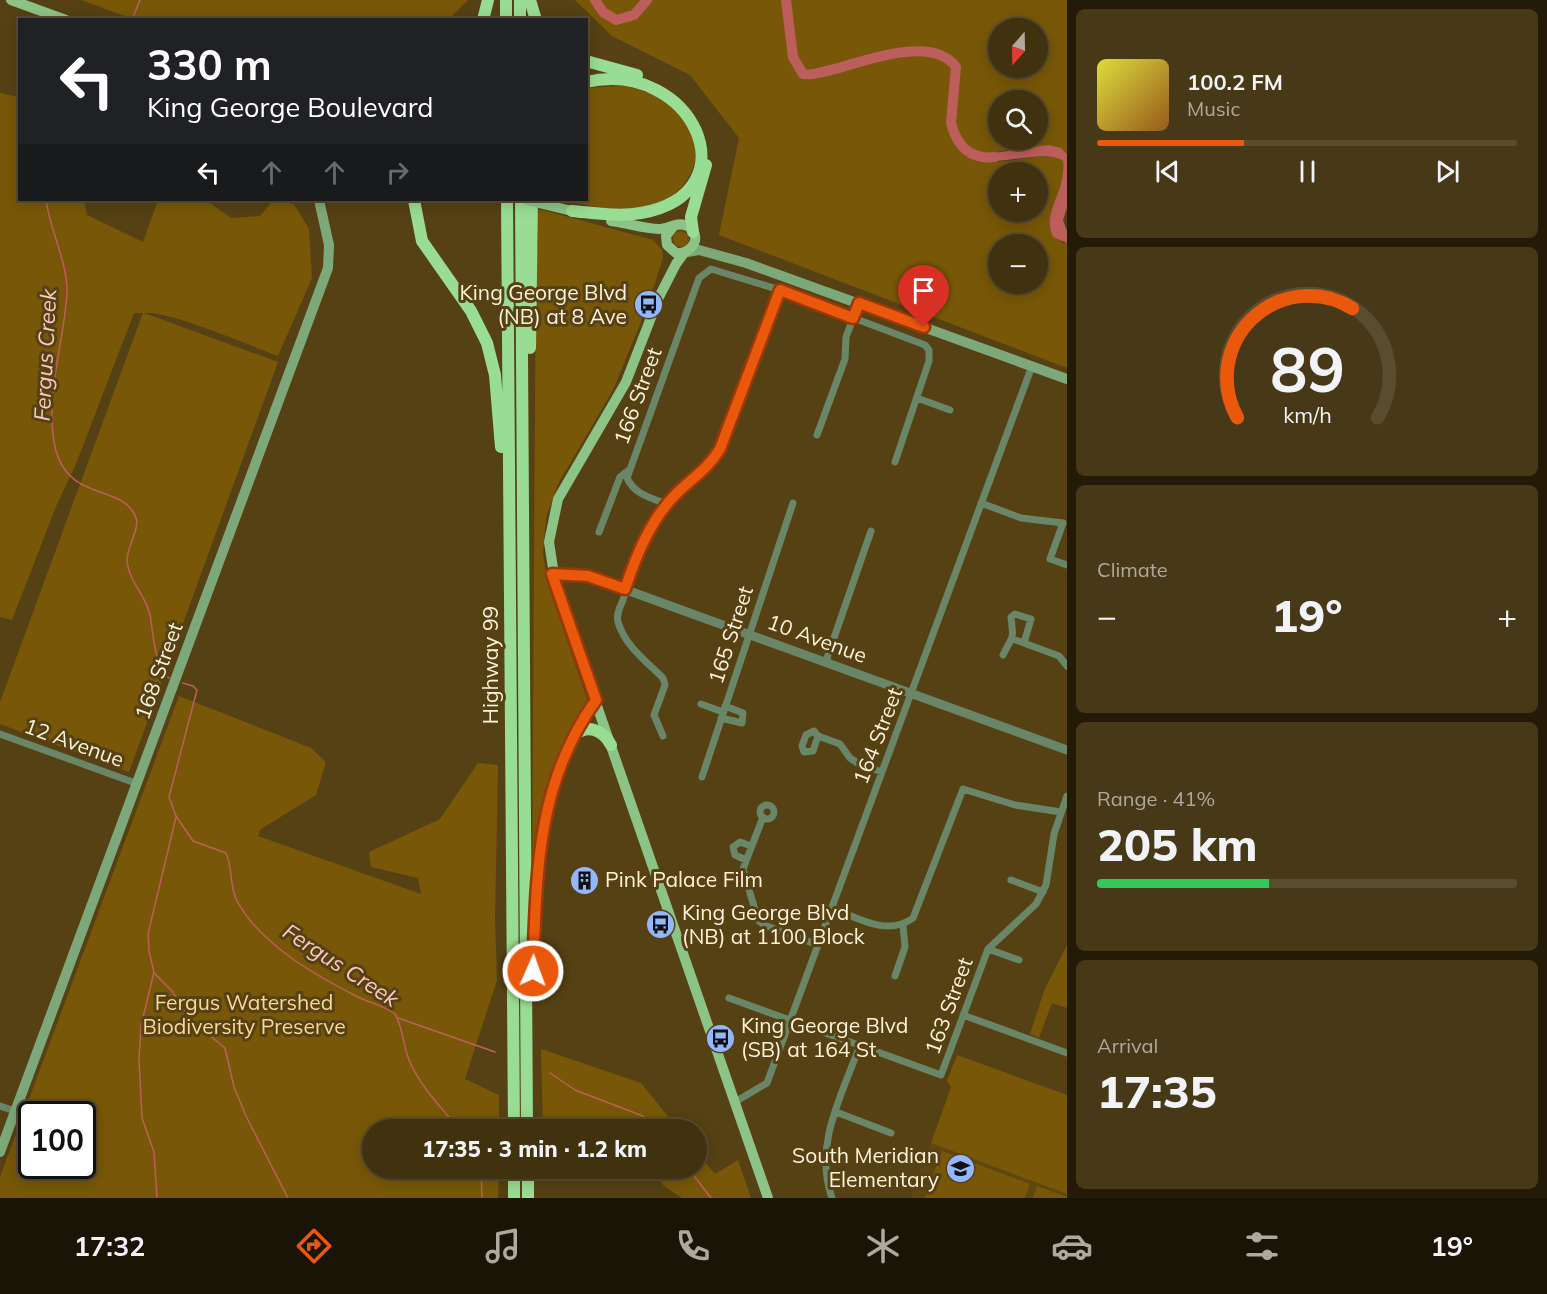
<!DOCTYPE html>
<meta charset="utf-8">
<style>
body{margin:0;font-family:Mulish,sans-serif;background:#473918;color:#f1f3f6;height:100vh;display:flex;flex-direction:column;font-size:22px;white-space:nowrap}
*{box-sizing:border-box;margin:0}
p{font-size:20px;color:#aea99e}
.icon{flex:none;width:33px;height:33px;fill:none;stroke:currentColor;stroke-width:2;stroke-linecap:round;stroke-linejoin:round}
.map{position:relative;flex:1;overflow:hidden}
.sheet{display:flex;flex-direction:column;gap:9px;padding:9px;background:#231b08;width:480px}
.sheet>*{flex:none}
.banner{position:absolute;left:18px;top:18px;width:570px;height:183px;border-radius:0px;box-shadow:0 3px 15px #0003,0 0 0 2px #594c2f;background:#202124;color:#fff;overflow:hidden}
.needle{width:39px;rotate:200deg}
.fabs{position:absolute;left:988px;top:18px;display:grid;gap:12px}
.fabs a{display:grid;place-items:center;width:60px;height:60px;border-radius:50%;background:#40310f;box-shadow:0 3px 15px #0003,0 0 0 2px #594c2f;font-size:30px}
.speed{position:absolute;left:18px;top:1101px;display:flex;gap:12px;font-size:30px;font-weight:700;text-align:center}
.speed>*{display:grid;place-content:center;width:78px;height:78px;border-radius:50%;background:#40310f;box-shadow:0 3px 15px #0003,0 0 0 2px #594c2f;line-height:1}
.speed .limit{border:3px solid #111;border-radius:9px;background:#fff;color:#111}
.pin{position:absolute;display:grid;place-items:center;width:51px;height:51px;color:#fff;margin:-62px -26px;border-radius:50% 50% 50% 0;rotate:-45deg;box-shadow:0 0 6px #0007}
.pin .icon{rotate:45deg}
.me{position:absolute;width:66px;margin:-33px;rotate:2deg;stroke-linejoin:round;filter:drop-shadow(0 0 4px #0008)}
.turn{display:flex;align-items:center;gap:21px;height:126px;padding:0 30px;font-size:27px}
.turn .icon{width:78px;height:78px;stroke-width:2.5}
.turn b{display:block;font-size:42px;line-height:51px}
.lanes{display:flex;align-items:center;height:57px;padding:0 30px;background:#0003;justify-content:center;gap:30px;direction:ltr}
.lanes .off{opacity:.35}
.big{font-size:45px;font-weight:800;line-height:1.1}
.sheet .tile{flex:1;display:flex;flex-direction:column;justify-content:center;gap:9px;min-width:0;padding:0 21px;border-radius:9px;background:#473918}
.sheet .dial{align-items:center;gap:0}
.dial svg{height:156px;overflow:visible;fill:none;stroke:#594c2f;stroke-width:7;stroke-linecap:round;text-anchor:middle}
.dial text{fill:#f1f3f6;stroke:none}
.song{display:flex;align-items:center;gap:18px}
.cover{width:72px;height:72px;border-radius:9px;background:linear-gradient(135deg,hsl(60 70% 55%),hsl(30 70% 35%))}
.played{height:6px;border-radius:3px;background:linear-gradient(90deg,#ea580c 35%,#594c2f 35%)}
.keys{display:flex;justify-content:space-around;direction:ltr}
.heat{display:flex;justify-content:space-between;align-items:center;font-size:33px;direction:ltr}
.charge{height:9px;border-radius:4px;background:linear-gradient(90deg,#34c759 41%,#594c2f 0)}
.trip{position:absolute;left:362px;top:1119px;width:345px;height:60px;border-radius:30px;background:#40310f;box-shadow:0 3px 15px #0003,0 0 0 2px #594c2f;font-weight:800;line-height:60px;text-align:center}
.menu{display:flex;height:96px;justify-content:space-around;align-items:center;background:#1a1406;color:#aea99e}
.menu .icon{width:42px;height:42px}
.menu .selected{color:#ea580c}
.menu b{font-size:27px;color:#f1f3f6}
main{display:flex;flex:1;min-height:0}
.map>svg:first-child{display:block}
.built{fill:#5f4711}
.green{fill:#785808;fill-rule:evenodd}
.water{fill:#bc5f5c}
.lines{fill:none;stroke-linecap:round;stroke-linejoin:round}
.stream{stroke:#bc5f5c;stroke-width:1.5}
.river{stroke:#bc5f5c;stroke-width:10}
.minor{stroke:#6a8668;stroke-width:7}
.tertiary{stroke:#6a8668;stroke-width:9}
.secondary{stroke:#7da97a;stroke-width:10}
.primary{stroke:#8cc488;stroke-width:10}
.motorway{stroke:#99dd94;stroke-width:12}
.primary-bridge{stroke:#8cc488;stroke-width:10}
.route-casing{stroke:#983908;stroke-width:15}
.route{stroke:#ea580c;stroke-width:10}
.labels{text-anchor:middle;stroke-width:6;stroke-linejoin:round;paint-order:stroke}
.poi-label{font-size:21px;fill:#fef2da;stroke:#564114;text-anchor:start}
.street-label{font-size:21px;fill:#fef2da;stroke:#564114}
.park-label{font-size:21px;fill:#fad897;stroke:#564114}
.water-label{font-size:22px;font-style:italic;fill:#fdc8c4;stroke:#564114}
</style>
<main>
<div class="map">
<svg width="1067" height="1198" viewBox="0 0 1067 1198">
<rect width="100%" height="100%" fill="#564114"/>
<path class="built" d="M931,1143L1067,1194V1198H910Z"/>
<path class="green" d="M81,0H468L448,20L133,19Z
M575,0H1067V154L1061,148C1042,149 995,146 982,159C1007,168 1042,148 1063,161C1067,181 1061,199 1051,215L1062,243H1067V368L719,235L739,138L690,75L612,36ZM999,28H1038V68H999ZM999,100H1038V140H999ZM999,172H1038V212H999ZM999,244H1038V284H999Z
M621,86C647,90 673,100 688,122C709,153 689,192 657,204C623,217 591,204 558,200H586L587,88Z
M0,93L19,97L20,200H84L87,215L143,242L158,200H206L231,218L260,216L273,200L294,204L309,229L312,278L278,356C250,346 168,310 144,313L278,362L129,772L0,724V702L143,313H134L76,464L57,504L12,620L0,617Z
M539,209L653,240L662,250L663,258L654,286L646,300L641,322L613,390L558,484L546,517L543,554L548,585L588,702C549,762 536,821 532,892L536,258C540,241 535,225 539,209Z
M673 239a8 8 0 1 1 16 0a8 8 0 1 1-16 0Z
M179,696L311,748L326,762L316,795L261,829L258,836L421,894L418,878L371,867L369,852L440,819L478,763L498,765L495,919L497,980L465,1079L499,1095V1129L372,1130V1168L499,1169L498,1198H0V1177ZM32,1114H82V1166H32Z
M1067,945V1008L1052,1003L1039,1038L1030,1034L1044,991Z
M541,1049L641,1083L678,1129H543Z
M957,1055L1067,1095V1194L931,1143L951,1087L947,1081Z
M942,1151L1030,1184L1025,1198H925Z
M696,1152L715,1174L738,1160L751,1198H682L664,1186L652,1169L696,1168Z
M1037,1186L1067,1197V1198H1033Z"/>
<path class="water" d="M1048,145L1061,148L1067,154V208L1063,220L1067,231V243L1053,237C1041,211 1067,192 1063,161C1044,148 1006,166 981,159L987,154Z"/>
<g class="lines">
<path class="stream" d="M132,20L140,0
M46,200C50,230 68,264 67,293C64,344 43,401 56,451C70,502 124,484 136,518C140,529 126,548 127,562C130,584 146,595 150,615C153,631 155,671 169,678
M183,683L193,686L197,690L169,797L176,816L193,841L226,853C233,868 229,886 237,901C261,945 315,975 358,997C370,1003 385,1006 395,1014C403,1027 403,1046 409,1060C421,1088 441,1107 460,1130
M154,973L172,991L189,1018L225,1048L234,1087L246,1116L288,1198
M398,1018L495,1052
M550,1073L575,1090L643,1116L658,1130
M481,1168L482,1198
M688,1168L711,1198
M157,1198L154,1152L142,1118L139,1059L141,1026L154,972L149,951L148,934L176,817"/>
<path class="river" d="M595,0L603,12L616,20L634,15L647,0
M786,0L793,57L803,74C813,76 825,71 835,69C867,60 933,35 956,67L951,123C957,147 971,160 995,157"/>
<path class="minor" d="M917,398L950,410
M817,435L845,359L846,337L859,303
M981,503L1021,518L1063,523L1050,559L1067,565
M667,504C651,498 634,494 627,478L699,278L711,269L780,290L925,345L929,350V361L895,462
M599,532L620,477L629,470
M1013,639L1059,656L1067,666
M1003,655C1013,634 1014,642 1011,617L1015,614L1031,619L1024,643
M826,661L871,531
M701,704L723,712
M721,718L742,723L743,713L725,706
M0,734L138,784
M663,736L654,715L665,685L663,678C646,661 625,646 618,622C616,614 620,607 623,600C634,563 647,523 676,495C691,479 709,468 720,449L780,290
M818,736L813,751L804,752L802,746L806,735L814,731L818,736L840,744L850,758L859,764L882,772
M702,777L793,503
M760 812a7 7 0 1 1 14 0a7 7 0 1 1-14 0Z
M763,817L743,869L758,920L764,925L818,945
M746,860L735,855L733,847L740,842L751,846
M1011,880L1043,892
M832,908C858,918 887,937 913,918L963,789L1015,805L1061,812
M988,949L1019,960
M895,976L905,947L903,925
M729,998L941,1075L988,949L1036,904L1046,885L1054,834L1067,796
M963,1015L1067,1053
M735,1102L767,1083L1032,366
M0,1106L15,1111
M836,1112L891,1133
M832,1198C813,1145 842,1095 860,1045"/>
<path class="tertiary" d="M552,574L588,576L1067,750"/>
<path class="secondary" d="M687,252L699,250L746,263L1067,379
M0,1152L328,268L329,245L319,200"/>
<path class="primary" d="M11,0L66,20
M539,203L580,213
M611,221C627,223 644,229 659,229C668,229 678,221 687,226C704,235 692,255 676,253L667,245L666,236L674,226
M684,253L676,264L659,297L626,382L558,499L549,542L556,588L768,1198"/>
<path class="motorway" d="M506,0V20
M520,0V20
M530,0L536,20
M483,20L488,0
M586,61L637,75
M414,200L422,241L471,311L487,343L495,375L501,447
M507,200L514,1130
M521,200L527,1130
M572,211C595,213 619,217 641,213C754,193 693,58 586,82
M693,232L691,217L706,165
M530,348L532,200
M574,736C587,723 603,730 611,745
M534,952C538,858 540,779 596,700
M514,1168V1198
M528,1168V1198"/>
<path class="primary-bridge" d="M527,200L539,203"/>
</g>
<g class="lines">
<defs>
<path id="route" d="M533,971C537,872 536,784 596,700L552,574L588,576L625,589C636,556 650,521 675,495C691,479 708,469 720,449L780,290L853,318L859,303L924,327"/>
</defs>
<use href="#route" class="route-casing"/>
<use href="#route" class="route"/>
</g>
<defs>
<symbol id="bus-disc" viewBox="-11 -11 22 22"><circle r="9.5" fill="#93b7fd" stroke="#564114"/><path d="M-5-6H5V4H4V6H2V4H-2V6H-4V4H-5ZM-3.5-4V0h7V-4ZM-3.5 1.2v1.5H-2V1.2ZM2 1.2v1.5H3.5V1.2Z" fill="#111"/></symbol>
<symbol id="building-disc" viewBox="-11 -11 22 22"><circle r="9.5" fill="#93b7fd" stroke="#564114"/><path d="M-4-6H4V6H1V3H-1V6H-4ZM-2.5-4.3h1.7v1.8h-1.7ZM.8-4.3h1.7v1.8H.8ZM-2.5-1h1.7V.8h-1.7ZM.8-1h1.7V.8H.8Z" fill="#111"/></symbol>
<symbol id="school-disc" viewBox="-11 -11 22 22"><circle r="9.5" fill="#93b7fd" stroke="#564114"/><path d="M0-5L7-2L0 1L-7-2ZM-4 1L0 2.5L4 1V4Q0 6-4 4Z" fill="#111"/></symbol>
</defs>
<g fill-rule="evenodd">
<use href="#bus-disc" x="632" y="288" width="33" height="33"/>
<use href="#building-disc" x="568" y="864" width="33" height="33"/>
<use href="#bus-disc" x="644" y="908" width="33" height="33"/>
<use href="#bus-disc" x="704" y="1022" width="33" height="33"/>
<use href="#school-disc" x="944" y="1152" width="33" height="33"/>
</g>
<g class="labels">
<g class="poi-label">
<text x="627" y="300" text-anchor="end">King George Blvd<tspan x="627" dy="24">(NB) at 8 Ave</tspan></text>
<text x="605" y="887">Pink Palace Film</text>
<text x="682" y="920">King George Blvd<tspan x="682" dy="24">(NB) at 1100 Block</tspan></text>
<text x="741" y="1033">King George Blvd<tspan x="741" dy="24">(SB) at 164 St</tspan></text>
<text x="939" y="1163" text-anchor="end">South Meridian<tspan x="939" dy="24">Elementary</tspan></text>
</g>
<g class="street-label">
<text transform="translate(638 396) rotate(-70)" y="7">166 Street</text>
<text transform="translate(731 635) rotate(-72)" y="7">165 Street</text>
<text transform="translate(817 639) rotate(20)" y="7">10 Avenue</text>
<text transform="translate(491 665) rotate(-90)" y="7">Highway 99</text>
<text transform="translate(159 671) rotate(-70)" y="7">168 Street</text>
<text transform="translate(878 736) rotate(-69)" y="7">164 Street</text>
<text transform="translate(74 743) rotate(20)" y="7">12 Avenue</text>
<text transform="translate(949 1006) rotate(-70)" y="7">163 Street</text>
</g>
<g class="park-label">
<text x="244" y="1010">Fergus Watershed<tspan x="244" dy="24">Biodiversity Preserve</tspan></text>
</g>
<g class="water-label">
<text transform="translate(45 355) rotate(-87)" y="8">Fergus Creek</text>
<text transform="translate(341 965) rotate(33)" y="8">Fergus Creek</text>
</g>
</g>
</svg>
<div class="fabs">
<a><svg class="needle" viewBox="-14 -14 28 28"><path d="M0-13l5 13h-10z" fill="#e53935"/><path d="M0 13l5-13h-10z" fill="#aea99e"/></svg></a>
<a><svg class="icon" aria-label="search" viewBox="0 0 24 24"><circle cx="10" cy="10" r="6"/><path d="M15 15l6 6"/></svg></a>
<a>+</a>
<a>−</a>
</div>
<div class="speed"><div class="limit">100</div></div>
<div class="pin" style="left:924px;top:327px;background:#d93025"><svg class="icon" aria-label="arrive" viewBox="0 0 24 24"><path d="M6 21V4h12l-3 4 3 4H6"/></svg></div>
<svg class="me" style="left:533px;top:971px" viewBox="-20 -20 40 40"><circle r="17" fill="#ea580c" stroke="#fff" stroke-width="3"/><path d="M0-11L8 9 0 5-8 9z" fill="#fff"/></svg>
<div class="trip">17:35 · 3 min · 1.2 km</div>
<div class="banner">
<div class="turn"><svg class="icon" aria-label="left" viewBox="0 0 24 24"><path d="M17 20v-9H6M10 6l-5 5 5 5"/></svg><div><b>330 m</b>King George Boulevard</div></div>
<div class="lanes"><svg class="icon" aria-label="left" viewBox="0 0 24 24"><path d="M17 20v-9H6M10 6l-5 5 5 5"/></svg><svg class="icon off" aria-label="ahead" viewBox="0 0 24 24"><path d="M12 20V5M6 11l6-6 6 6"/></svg><svg class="icon off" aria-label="ahead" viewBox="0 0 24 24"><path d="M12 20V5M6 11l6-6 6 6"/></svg><svg class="icon off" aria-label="right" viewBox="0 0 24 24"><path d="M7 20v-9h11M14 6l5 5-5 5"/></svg></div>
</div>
</div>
<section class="sheet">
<div class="tile">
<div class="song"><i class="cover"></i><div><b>100.2 FM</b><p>Music</p></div></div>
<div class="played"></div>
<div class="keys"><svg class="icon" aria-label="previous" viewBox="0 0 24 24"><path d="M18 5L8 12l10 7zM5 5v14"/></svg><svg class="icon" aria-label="pause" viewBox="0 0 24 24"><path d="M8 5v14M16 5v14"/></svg><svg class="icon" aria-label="next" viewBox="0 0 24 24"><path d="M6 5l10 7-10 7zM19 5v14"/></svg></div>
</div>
<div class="tile dial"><svg viewBox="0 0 100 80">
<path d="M14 69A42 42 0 1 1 86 69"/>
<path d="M14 69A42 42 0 0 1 73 13" stroke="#ea580c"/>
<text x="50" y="56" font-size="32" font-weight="700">89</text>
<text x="50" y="72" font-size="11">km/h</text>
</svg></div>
<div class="tile"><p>Climate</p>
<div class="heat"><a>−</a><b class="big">19°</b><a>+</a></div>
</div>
<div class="tile"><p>Range · 41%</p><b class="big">205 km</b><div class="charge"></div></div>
<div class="tile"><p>Arrival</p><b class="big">17:35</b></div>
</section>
</main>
<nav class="menu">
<b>17:32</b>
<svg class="icon selected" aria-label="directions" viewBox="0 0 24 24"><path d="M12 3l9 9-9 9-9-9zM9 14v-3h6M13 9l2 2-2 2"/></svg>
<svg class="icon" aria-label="music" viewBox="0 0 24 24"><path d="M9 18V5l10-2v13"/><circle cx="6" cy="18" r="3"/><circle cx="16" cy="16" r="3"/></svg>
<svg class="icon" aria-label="phone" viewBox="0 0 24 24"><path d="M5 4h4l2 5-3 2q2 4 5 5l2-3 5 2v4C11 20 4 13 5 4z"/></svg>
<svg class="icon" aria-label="climate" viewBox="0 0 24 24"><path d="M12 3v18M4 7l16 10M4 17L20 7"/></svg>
<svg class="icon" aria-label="car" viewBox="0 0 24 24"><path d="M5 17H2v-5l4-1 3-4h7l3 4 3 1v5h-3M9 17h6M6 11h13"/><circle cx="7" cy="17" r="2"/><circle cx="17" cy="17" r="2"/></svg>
<svg class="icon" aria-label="filters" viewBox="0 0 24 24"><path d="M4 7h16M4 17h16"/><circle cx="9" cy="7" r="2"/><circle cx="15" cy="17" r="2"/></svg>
<b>19°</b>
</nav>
